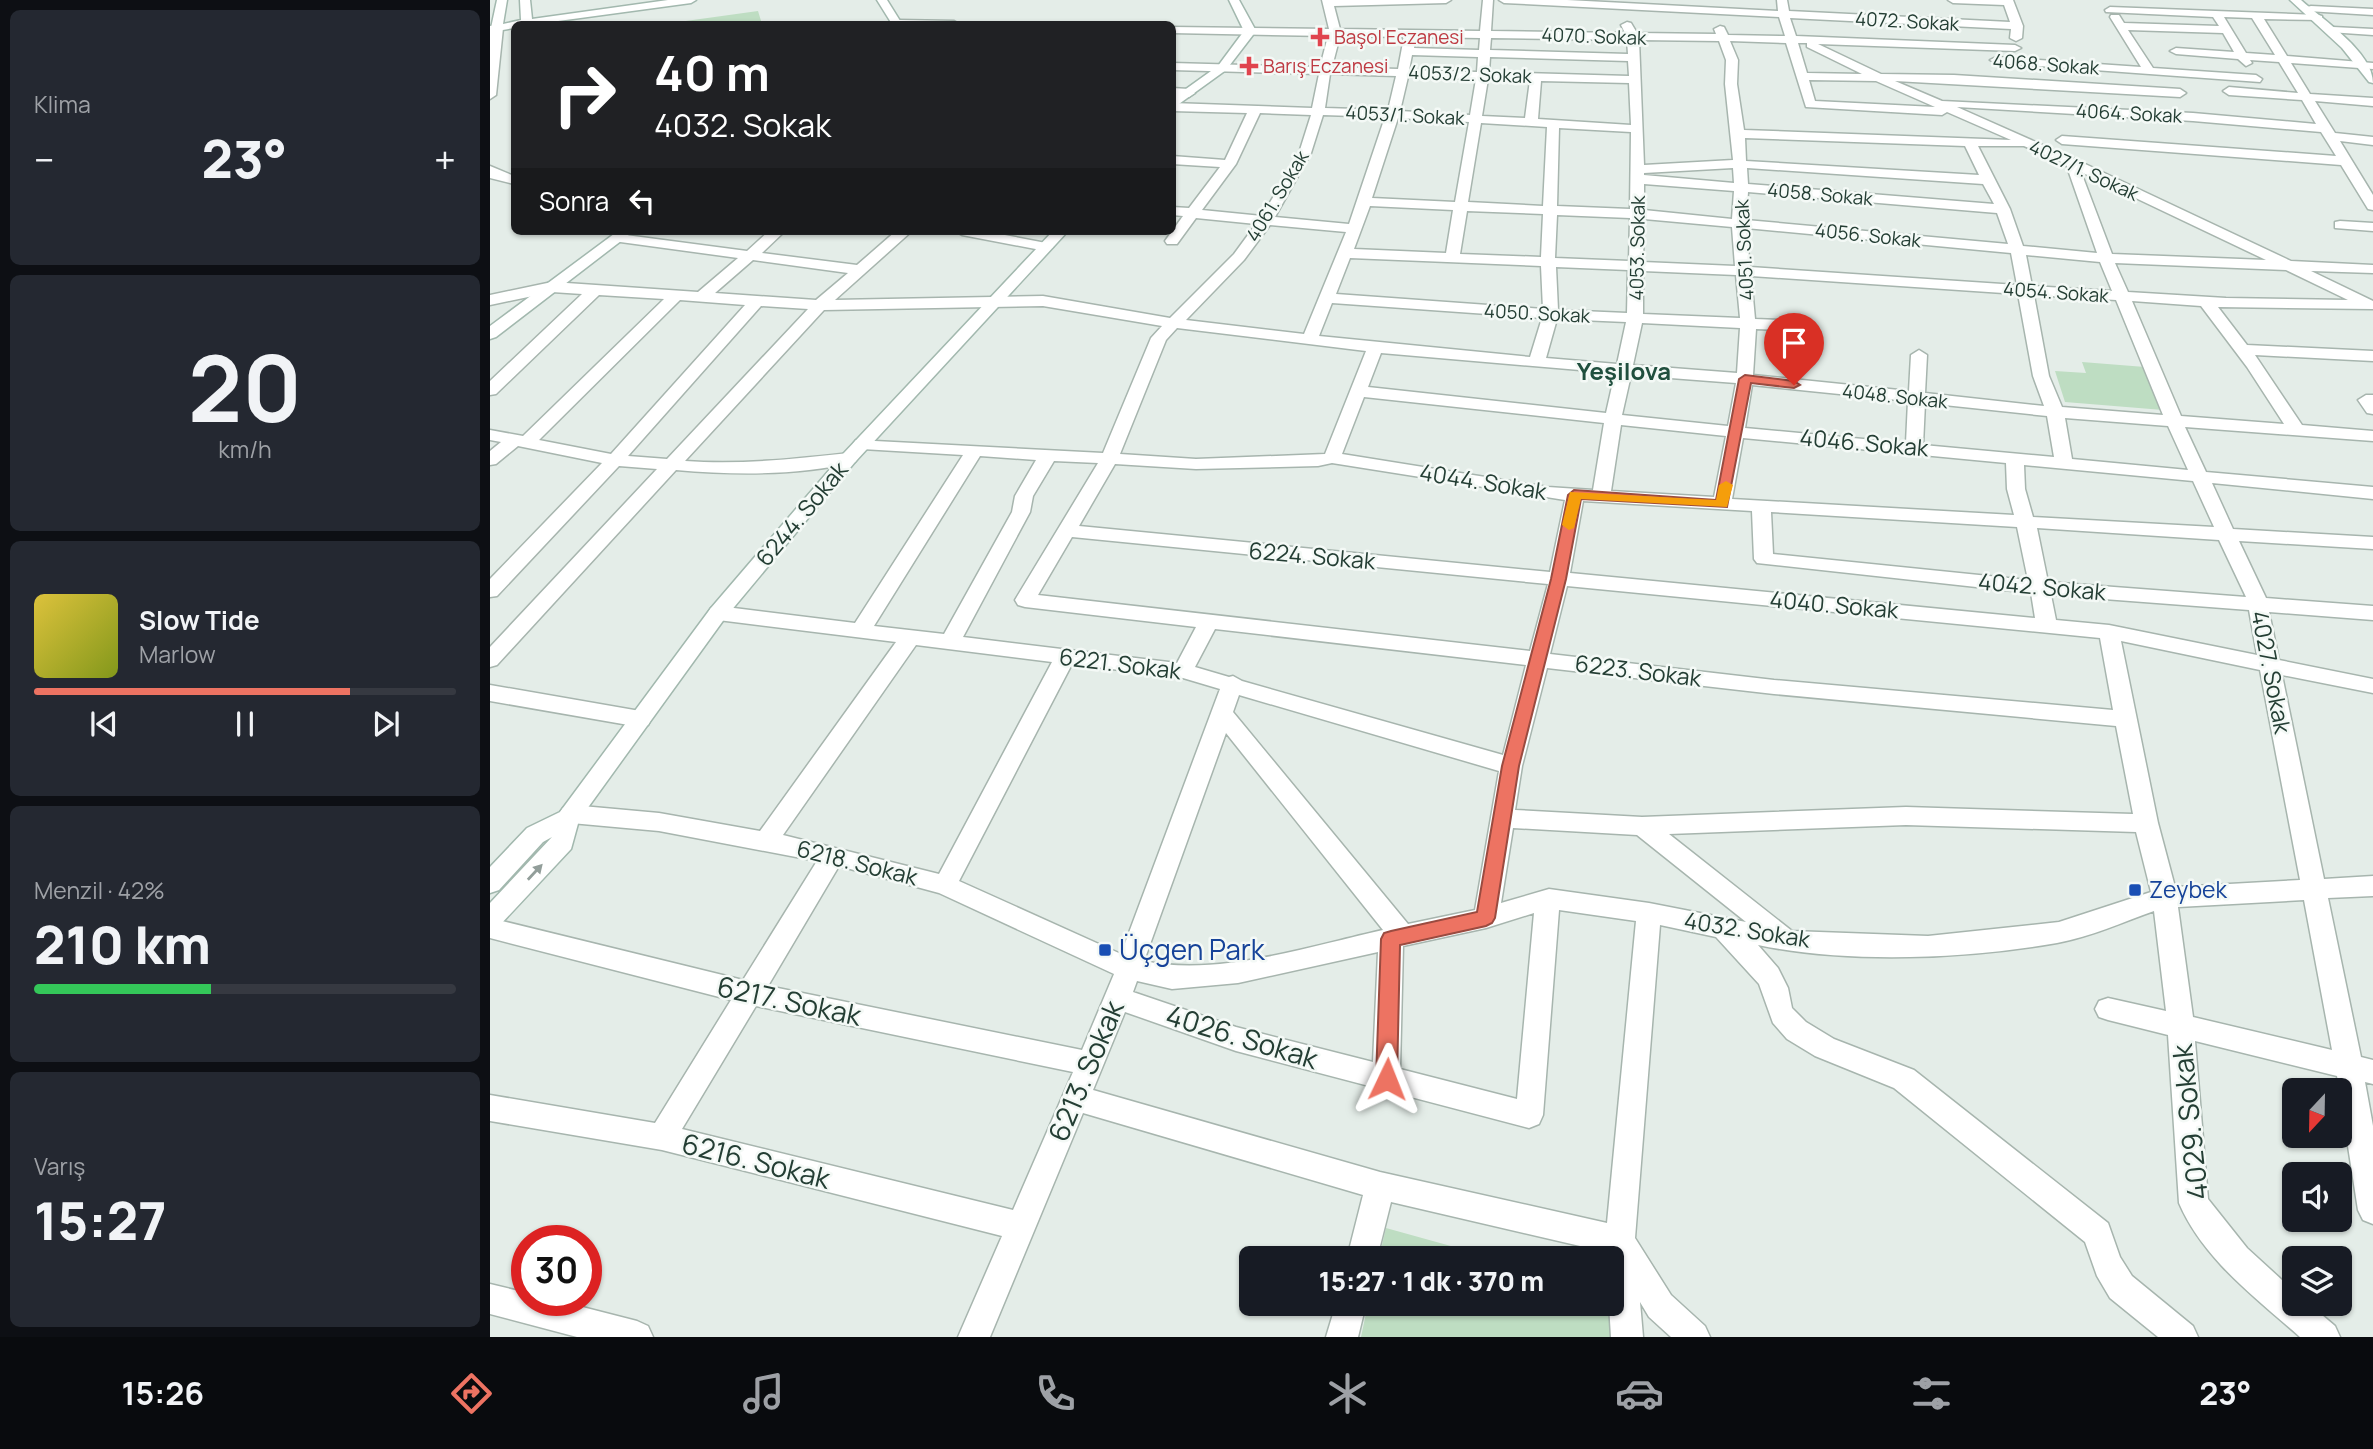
<!DOCTYPE html>
<html lang="tr">
<meta charset="utf-8">
<style>
body{margin:0;font-family:Manrope,sans-serif;background:#242831;color:#f1f3f6;height:100vh;display:flex;flex-direction:column;font-size:26px;white-space:nowrap}
*{box-sizing:border-box;margin:0}
p{font-size:23px;color:#9ea1a6}
.icon{flex:none;width:38px;height:38px;fill:none;stroke:currentColor;stroke-width:2;stroke-linecap:round;stroke-linejoin:round}
.map{position:relative;flex:1;overflow:hidden}
.sheet{display:flex;flex-direction:column;gap:10px;padding:10px;background:#0d0f14;width:490px}
.sheet>*{flex:none}
.hud{position:absolute;left:21px;top:21px;width:665px;height:214px;border-radius:10px;box-shadow:0 2px 5px #0004;background:#202124;color:#fff;overflow:hidden}
.needle{width:46px;rotate:202deg}
.fabs{position:absolute;left:1792px;top:1078px;display:grid;gap:14px}
.fabs a{display:grid;place-items:center;width:70px;height:70px;border-radius:10px;background:#171b24;box-shadow:0 2px 5px #0004;font-size:35px}
.speed{position:absolute;left:21px;top:1225px;display:flex;gap:14px;font-size:35px;font-weight:700;text-align:center}
.speed>*{display:grid;place-content:center;width:91px;height:91px;border-radius:50%;background:#171b24;box-shadow:0 2px 5px #0004;line-height:1}
.speed .limit{border:10px solid #d22;background:#fff;color:#111}
.pin{position:absolute;display:grid;place-items:center;width:60px;height:60px;color:#fff;margin:-72px -30px;border-radius:50% 50% 50% 0;rotate:-45deg;box-shadow:0 0 7px #0007}
.pin .icon{rotate:45deg}
.me{position:absolute;width:77px;margin:-38px;rotate:2deg;stroke-linejoin:round;filter:drop-shadow(0 0 5px #0008)}
.turn{display:flex;align-items:center;gap:24px;height:147px;padding:0 28px;font-size:32px}
.turn .icon{width:91px;height:91px;stroke-width:2.5}
.turn b{display:block;font-size:49px;line-height:60px}
.then{display:flex;align-items:center;height:66px;padding:0 28px;background:#0003;gap:14px;font-size:26px}
.big{font-size:52px;font-weight:800;line-height:1.1}
.sheet .card{flex:1;display:flex;flex-direction:column;justify-content:center;gap:10px;min-width:0;padding:0 24px;border-radius:10px;background:#242831}
.sheet .dial{align-items:center;gap:0}
.dial b{font-size:91px;line-height:1}
.song{display:flex;align-items:center;gap:21px}
.cover{width:84px;height:84px;border-radius:10px;background:linear-gradient(135deg,hsl(50 70% 55%),hsl(70 70% 35%))}
.played{height:7px;border-radius:4px;background:linear-gradient(90deg,#ed7362 75%,#363941 75%)}
.keys{display:flex;justify-content:space-around;direction:ltr}
.heat{display:flex;justify-content:space-between;align-items:center;font-size:38px;direction:ltr}
.charge{height:10px;border-radius:5px;background:linear-gradient(90deg,#34c759 42%,#363941 0)}
.trip{position:absolute;left:749px;top:1246px;width:385px;height:70px;border-radius:10px;background:#171b24;box-shadow:0 2px 5px #0004;font-weight:800;line-height:70px;text-align:center}
.dock{display:flex;height:112px;justify-content:space-around;align-items:center;background:#090b0e;color:#9ea1a6}
.dock .icon{width:49px;height:49px}
.dock .current{color:#ed7362}
.dock b{font-size:32px;color:#f1f3f6}
main{display:flex;flex:1;min-height:0}
.map>svg:first-child{display:block}
.green{fill:#beddc2}
.lines{fill:none;stroke-linecap:round;stroke-linejoin:round}
.street-casing{stroke:#a7b5ae;stroke-width:3}
.secondary-casing{stroke:#a2b8ae;stroke-width:3}
.street{fill:#fff;fill-rule:evenodd}
.secondary{fill:#fff;fill-rule:evenodd}
.oneway{fill:#929e9a}
.route{fill:#ed7362;stroke:#9a4b40;stroke-width:2}
.slow{fill:#f59e0b}
.health-dot{fill:#e0444e;stroke:#f4f9f6;stroke-width:2.5}
.transit-dot{fill:#1a4fb4;stroke:#f4f9f6;stroke-width:2.5}
.labels{text-anchor:middle;stroke-width:5;stroke-linejoin:round;paint-order:stroke}
.far-street-label{font-size:19px;fill:#243e34;stroke:#f4f9f6}
.far-health-label{font-size:19px;fill:#be3a42;stroke:#f4f9f6;text-anchor:start}
.street-label{font-size:23px;fill:#243e34;stroke:#f4f9f6}
.transit-label{font-size:23px;fill:#164399;stroke:#f4f9f6;text-anchor:start}
.far-district-label{font-size:24px;font-weight:bold;fill:#204f3e;stroke:#f4f9f6}
.near-transit-label{font-size:28px;fill:#164399;stroke:#f4f9f6;text-anchor:start}
.near-street-label{font-size:28px;fill:#243e34;stroke:#f4f9f6}
</style>
<main>
<section class="sheet">
<div class="card"><p>Klima</p>
<div class="heat"><a>−</a><b class="big">23°</b><a>+</a></div>
</div>
<div class="card dial"><b>20</b><p>km/h</p></div>
<div class="card">
<div class="song"><i class="cover"></i><div><b>Slow Tide</b><p>Marlow</p></div></div>
<div class="played"></div>
<div class="keys"><svg class="icon" aria-label="previous" viewBox="0 0 24 24"><path d="M18 5L8 12l10 7zM5 5v14"/></svg><svg class="icon" aria-label="pause" viewBox="0 0 24 24"><path d="M8 5v14M16 5v14"/></svg><svg class="icon" aria-label="next" viewBox="0 0 24 24"><path d="M6 5l10 7-10 7zM19 5v14"/></svg></div>
</div>
<div class="card"><p>Menzil · 42%</p><b class="big">210 km</b><div class="charge"></div></div>
<div class="card"><p>Varış</p><b class="big">15:27</b></div>
</section>
<div class="map">
<svg width="1883" height="1337" viewBox="0 0 1883 1337">
<rect width="100%" height="100%" fill="#e4ede8"/>
<path class="green" d="M268,11L272,24H174Z
M1592,362L1655,367L1673,410L1575,402L1565,371L1596,373Z
M896,1228L1004,1258H889Z
M878,1304H1108L1145,1337H871Z"/>
<g class="lines">
<defs>
<path id="street" d="M832,0H961L956,3L844,6L850,29L990,31L993,0H1003L1001,31L1135,33L1131,25L1137,22L1141,23L1147,33L1226,34L1224,29L1230,26L1234,27L1238,35L1295,36L1289,17L1014,3L1009,0H1077L1288,11L1287,0H1297L1299,11L1520,22L1514,5L1463,3L1458,0H1523L1533,26L1532,38L1526,41L1520,38L1521,29L1300,18L1306,36L1525,45L1531,48L1525,51L1328,44L1391,74L1464,75L1690,89L1696,93L1690,97L1405,81L1452,101L1703,113L1826,124L1812,100L1739,95L1733,91L1739,87L1808,93L1789,62L1760,60L1762,63L1756,66L1748,59L1686,54L1680,51L1686,48L1744,52L1733,33L1638,30L1663,68L1766,75L1772,79L1770,82L1506,63L1500,60L1506,57L1651,67L1620,17L1621,15H1629L1634,23L1729,26L1723,17L1616,12L1615,10L1620,7L1828,15L1832,16V20L1774,19L1797,56L1883,63V69L1801,63L1820,94L1883,98V106L1825,101L1845,133L1883,137V145L1850,141L1883,195V210L1878,209L1851,165L1572,144L1566,140L1572,136L1846,156L1831,132L1703,121L1467,107L1591,162L1801,261L1883,265V273L1821,271L1883,301V309L1728,307L1757,345L1883,351V361L1765,355L1812,425L1883,431V441L1695,427L1716,472L1883,487V499L1722,483L1743,529L1883,537V549L1749,541L1776,598L1883,606V620L1779,612L1789,660L1883,679V693L1792,675L1834,879L1883,876V896L1838,898L1871,1057L1883,1060V1084L1875,1082L1883,1126V1224L1873,1220L1868,1210L1847,1076L1705,1041L1718,1199L1757,1248L1804,1291V1304H1819L1845,1326L1850,1337H1810C1766,1298 1713,1259 1689,1203L1678,1035L1618,1020L1609,1017L1605,1009L1609,1001L1618,998L1676,1011L1664,911C1633,922 1600,937 1567,943C1476,959 1358,964 1268,945L1288,968L1298,988L1302,1008L1316,1022L1344,1039L1424,1070L1618,1223L1630,1257L1642,1276L1703,1326L1708,1337H1668L1620,1298L1607,1276L1595,1242L1404,1088L1325,1056L1297,1039L1283,1023L1269,984L1226,937L1170,925L1145,1238L1181,1295L1215,1326L1220,1337H1181L1159,1317L1150,1302L1153,1337H1121L1119,1304H1122V1258H1116V1252L901,1202L887,1258H857L873,1195L593,1113L500,1337H468L512,1236L172,1150L0,1121V1095L165,1123L241,1000L0,938V918L253,980L327,861L169,831L81,823L73,820L69,814L73,808L81,805L169,813L270,831L406,642L228,620L221,618L218,613L221,608L228,606L365,623L473,455L372,449L366,448L363,444L366,440L613,453L661,338L672,326L553,306L334,310L195,461C251,465 304,459 359,453L368,458L365,462C308,476 245,475 186,470L7,665L0,667V647L167,469L129,466L7,596L0,597V579L112,463L28,446L6,464L0,465V451L11,442L0,440V430L33,436L174,299L109,295L6,394L0,395V381L92,294L62,292L0,305V295L62,282L208,292L248,258L123,241L121,238L128,234L257,251L279,231H295L272,253L367,265L406,231H422L345,300L553,296L680,318L744,254L766,224L706,218L687,244H677L675,241L693,216L682,215V207L699,208L730,167L682,164V156L735,160L757,113L682,111V103L822,108L829,74L682,70V63L830,67L838,36L682,33V27L839,29ZM1734,17L1762,18L1785,55L1756,53ZM850,36L914,37L908,69L842,67ZM926,37L990,38L989,50L924,48ZM1001,38L1137,40L1138,54L1000,50ZM1149,40L1229,41L1236,60L1235,84L1243,160L1154,165ZM1240,41L1296,43L1316,107L1452,115L1457,112L1521,140L1254,130L1247,84L1248,60ZM1308,43H1317V47L1372,74L1317,73ZM922,55L988,57L987,72L919,70ZM1000,57L1138,61L1139,76L999,72ZM840,74L906,76L898,110L835,108ZM918,77L986,79L980,115L910,111ZM998,79L1040,80L1035,118L992,116ZM1319,80L1386,81L1445,107L1325,101ZM1051,81L1139,83L1141,125L1048,119ZM770,113L821,115L809,153L772,216L712,210L746,164ZM833,115L895,117L859,224L785,217L821,153ZM908,118L979,122L965,202L882,198ZM991,123L1057,127L1053,206L978,202ZM1069,128L1141,132L1140,209L1067,206ZM1255,138L1475,146L1489,175L1256,161ZM1488,146H1534L1576,164L1607,253L1533,246L1520,209ZM1243,168L1244,183L1154,175V173ZM1257,168L1493,184L1504,204L1258,184ZM1591,172L1776,260L1622,254ZM1154,184L1244,191L1242,219L1154,210ZM1258,192L1507,213L1518,244L1256,220ZM880,206L963,210L956,253L864,249ZM977,211L1053,214L1051,257L970,254ZM1067,215L1140,218L1139,261L1065,258ZM1154,219L1242,227L1245,266L1153,262ZM780,225L856,232L814,334L696,320L754,260ZM1256,228L1521,253L1527,285L1260,267ZM1536,255L1610,262L1622,291L1542,286ZM860,258L1051,266L1053,309L846,294ZM263,260L358,273L326,300L225,293ZM1625,263L1796,270L1858,300L1736,298L1638,292ZM1066,267L1138,270L1137,313L1068,310ZM1153,271L1246,275L1250,318L1153,314ZM1261,276L1528,294L1543,376L1554,406L1435,393L1437,355L1429,350L1421,355L1419,391L1263,375L1266,329L1310,331L1318,326L1310,321L1265,319ZM1544,295L1626,300L1673,415L1572,407L1559,376ZM190,300L255,305L121,454L49,440ZM1642,301L1711,306L1757,367L1794,424L1691,416ZM842,303L1052,318L1040,357L829,336ZM271,306L318,309L177,459L138,456ZM1067,319L1136,322L1127,364L1056,358ZM1152,323L1250,328L1247,373L1143,365ZM687,328L876,351L835,454L706,459L630,454L676,340ZM891,353L1125,373L1116,413L878,387ZM1141,375L1246,383L1238,426L1132,415ZM1262,385L1418,401L1416,443L1255,428ZM874,397L1114,423L1103,490L1058,487L852,454ZM1435,403L1557,416L1564,457L1433,445ZM1575,418L1678,426L1698,470L1582,459ZM1131,425L1236,436L1224,497L1121,491ZM1253,438L1516,463L1517,489L1524,515L1242,499ZM490,456L546,460L525,496L522,512L454,634L384,626ZM564,461L608,463L525,600L528,605L535,607L706,627L687,663L473,637L540,512L543,496ZM842,463L1075,500L1060,572L589,526L625,464L706,469L828,466ZM1534,465L1703,481L1724,527L1543,517L1535,489ZM1093,501L1262,511L1264,559L1267,563L1541,593L1545,618L1080,573ZM1281,512L1527,527L1538,580L1283,554ZM1547,528L1729,540L1756,597L1558,582ZM582,537L1058,584L1040,651L548,595ZM1077,586L1610,638L1623,710L1284,680L1060,654ZM1561,595L1759,610L1767,655L1619,625L1566,620ZM725,629L1036,665L1013,755L752,681L743,676L739,677L705,667ZM1631,641L1770,670L1810,880L1685,887L1668,823ZM426,645L562,662L449,874L293,835ZM582,664L693,678L730,689L631,954L469,881ZM1057,668L1284,694L1626,726L1643,814L1416,807L1152,817L1025,810L1032,766ZM749,695L1009,771L985,910L918,924L743,712ZM736,733L893,930C820,946 728,977 654,961ZM1416,825L1646,832L1661,892L1569,922L1438,936L1302,931L1179,834ZM1023,828L1147,835L1256,922L1159,903L1059,889L1011,903ZM349,866L449,893L624,974L592,1050L278,986ZM1814,900L1842,1050L1703,1017L1688,907ZM1069,910L1146,921L1117,1223L890,1172L603,1090L635,1012L746,1051L1039,1128L1049,1124L1053,1115ZM1044,913L1027,1099L910,1069L913,946L996,928ZM888,952L883,1062L746,1027L643,992L647,981L682,989L748,983ZM266,1006L583,1072L523,1210L192,1129Z
M1821,6L1883,9V15L1817,11V7Z
M408,20L464,21L469,24H404V21Z
M7,25L13,28L6,95L0,99V26Z
M1843,27L1883,29V35L1839,32V28Z
M682,88L699,89L705,93L699,97L682,96Z
M0,166L24,176V184L0,178Z
M1850,221L1883,223V231L1845,228V222Z
M465,231H494L556,243L563,247L556,251L472,235Z
M1876,395H1883V414L1877,413L1868,400Z
M0,685L150,711L158,713L161,719L158,725L150,727L0,701Z
M0,1284L37,1293V1300H65L147,1321L158,1326L163,1337H87L0,1314Z
M846,1304H876L868,1337H836Z"/>
<path id="secondary" d="M7,0H17L13,24L31,20L30,0H40L42,19L178,0H206L201,3L46,24H24V28L7,31L1,28Z
M387,0H397L412,24H402Z
M739,0H749L766,31L736,70L682,109V99L728,66L754,31Z
M1800,0H1811C1833,20 1883,52 1883,83L1879,82L1852,48Z
M128,231H144L6,337L0,339V326Z
M563,231H578L365,462L235,618L89,820L81,849L9,926L0,929V903L62,837L53,842L9,890L0,893V867L37,828L70,812L221,608L353,454Z"/>
</defs>
<use href="#street" class="street-casing"/>
<use href="#secondary" class="secondary-casing"/>
<use href="#street" class="street"/>
<use href="#secondary" class="secondary"/>
</g>
<defs><path id="oneway-solid" d="M-6-.8H1V-3.2L6.5 0L1 3.2V.8H-6Z" transform="scale(1.75)"/></defs>
<use class="oneway" href="#oneway-solid" transform="translate(45 872) rotate(-47)"/>
<path class="route" d="M1255,375L1304,381L1310,385L1304,388L1261,383L1237,507L1091,499L1076,579L1029,766L1005,918L1002,923L996,926L910,945L907,1079L904,1085L897,1088L889,1085L886,1079L891,939L894,933L901,931L987,912L1012,766L1061,579L1078,495L1084,490L1226,500L1249,379Z"/>
<path class="slow" d="M1236,481L1243,485L1237,507L1091,499L1084,528L1079,530L1072,525L1080,492L1226,500L1229,485Z"/>
<g class="health-dot">
<path d="M826.5 26.5h7v7h7v7h-7v7h-7v-7h-7v-7h7z"/>
<path d="M755.5 55.5h7v7h7v7h-7v7h-7v-7h-7v-7h7z"/>
</g>
<g class="transit-dot">
<rect x="1638" y="883" width="14" height="14" rx="3.5"/>
<rect x="608" y="943" width="14" height="14" rx="3.5"/>
</g>
<g class="labels">
<g class="far-street-label">
<text transform="translate(1417 21) rotate(3)" y="7">4072. Sokak</text>
<text transform="translate(1104 36) rotate(2)" y="7">4070. Sokak</text>
<text transform="translate(1556 64) rotate(4)" y="7">4068. Sokak</text>
<text transform="translate(980 74) rotate(2)" y="7">4053/2. Sokak</text>
<text transform="translate(1639 113) rotate(3)" y="7">4064. Sokak</text>
<text transform="translate(915 115) rotate(3)" y="7">4053/1. Sokak</text>
<text transform="translate(1594 170) rotate(25)" y="7">4027/1. Sokak</text>
<text transform="translate(1330 194) rotate(5)" y="7">4058. Sokak</text>
<text transform="translate(787 196) rotate(-59)" y="7">4061. Sokak</text>
<text transform="translate(1378 235) rotate(6)" y="7">4056. Sokak</text>
<text transform="translate(1147 248) rotate(-89)" y="7">4053. Sokak</text>
<text transform="translate(1254 250) rotate(-93)" y="7">4051. Sokak</text>
<text transform="translate(1566 292) rotate(4)" y="7">4054. Sokak</text>
<text transform="translate(1047 313) rotate(3)" y="7">4050. Sokak</text>
<text transform="translate(1405 396) rotate(6)" y="7">4048. Sokak</text>
</g>
<g class="far-health-label">
<text x="844" y="44">Başol Eczanesi</text>
<text x="773" y="73">Barış Eczanesi</text>
</g>
<g class="street-label">
<text transform="translate(1374 443) rotate(5)" y="8">4046. Sokak</text>
<text transform="translate(993 482) rotate(9)" y="8">4044. Sokak</text>
<text transform="translate(312 514) rotate(-50)" y="8">6244. Sokak</text>
<text transform="translate(822 556) rotate(5)" y="8">6224. Sokak</text>
<text transform="translate(1552 587) rotate(5)" y="8">4042. Sokak</text>
<text transform="translate(1344 605) rotate(5)" y="8">4040. Sokak</text>
<text transform="translate(630 664) rotate(7)" y="8">6221. Sokak</text>
<text transform="translate(1148 671) rotate(7)" y="8">6223. Sokak</text>
<text transform="translate(1781 672) rotate(79)" y="8">4027. Sokak</text>
<text transform="translate(367 863) rotate(14)" y="8">6218. Sokak</text>
<text transform="translate(1257 930) rotate(9)" y="8">4032. Sokak</text>
</g>
<g class="transit-label">
<text x="1659" y="898">Zeybek</text>
</g>
<g class="far-district-label">
<text x="1134" y="380">Yeşilova</text>
</g>
<g class="near-transit-label">
<text x="629" y="960">Üçgen Park</text>
</g>
<g class="near-street-label">
<text transform="translate(299 1001) rotate(12)" y="10">6217. Sokak</text>
<text transform="translate(752 1037) rotate(17)" y="10">4026. Sokak</text>
<text transform="translate(596 1071) rotate(-67)" y="10">6213. Sokak</text>
<text transform="translate(1700 1122) rotate(-96)" y="10">4029. Sokak</text>
<text transform="translate(266 1161) rotate(14)" y="10">6216. Sokak</text>
</g>
</g>
</svg>
<div class="fabs">
<a><svg class="needle" viewBox="-14 -14 28 28"><path d="M0-13l5 13h-10z" fill="#e53935"/><path d="M0 13l5-13h-10z" fill="#9ea1a6"/></svg></a>
<a><svg class="icon" aria-label="sound" viewBox="0 0 24 24"><path d="M4 9h4l5-4v14l-5-4H4zM17 9q2 3 0 6"/></svg></a>
<a><svg class="icon" aria-label="layers" viewBox="0 0 24 24"><path d="M12 4l9 5-9 5-9-5zM3 14l9 5 9-5"/></svg></a>
</div>
<div class="speed"><div class="limit">30</div></div>
<div class="pin" style="left:1304px;top:385px;background:#d93025"><svg class="icon" aria-label="arrive" viewBox="0 0 24 24"><path d="M6 21V4h12l-3 4 3 4H6"/></svg></div>
<svg class="me" style="left:897px;top:1079px" viewBox="-20 -20 40 40"><path d="M0-17L14 15 0 8-14 15z" fill="#ed7362" stroke="#fff" stroke-width="4"/></svg>
<div class="trip">15:27 · 1 dk · 370 m</div>
<div class="hud">
<div class="turn"><svg class="icon" aria-label="right" viewBox="0 0 24 24"><path d="M7 20v-9h11M14 6l5 5-5 5"/></svg><div><b>40 m</b>4032. Sokak</div></div>
<div class="then">Sonra<svg class="icon" aria-label="left" viewBox="0 0 24 24"><path d="M17 20v-9H6M10 6l-5 5 5 5"/></svg></div>
</div>
</div>
</main>
<nav class="dock">
<b>15:26</b>
<svg class="icon current" aria-label="directions" viewBox="0 0 24 24"><path d="M12 3l9 9-9 9-9-9zM9 14v-3h6M13 9l2 2-2 2"/></svg>
<svg class="icon" aria-label="music" viewBox="0 0 24 24"><path d="M9 18V5l10-2v13"/><circle cx="6" cy="18" r="3"/><circle cx="16" cy="16" r="3"/></svg>
<svg class="icon" aria-label="phone" viewBox="0 0 24 24"><path d="M5 4h4l2 5-3 2q2 4 5 5l2-3 5 2v4C11 20 4 13 5 4z"/></svg>
<svg class="icon" aria-label="climate" viewBox="0 0 24 24"><path d="M12 3v18M4 7l16 10M4 17L20 7"/></svg>
<svg class="icon" aria-label="car" viewBox="0 0 24 24"><path d="M5 17H2v-5l4-1 3-4h7l3 4 3 1v5h-3M9 17h6M6 11h13"/><circle cx="7" cy="17" r="2"/><circle cx="17" cy="17" r="2"/></svg>
<svg class="icon" aria-label="filters" viewBox="0 0 24 24"><path d="M4 7h16M4 17h16"/><circle cx="9" cy="7" r="2"/><circle cx="15" cy="17" r="2"/></svg>
<b>23°</b>
</nav>
